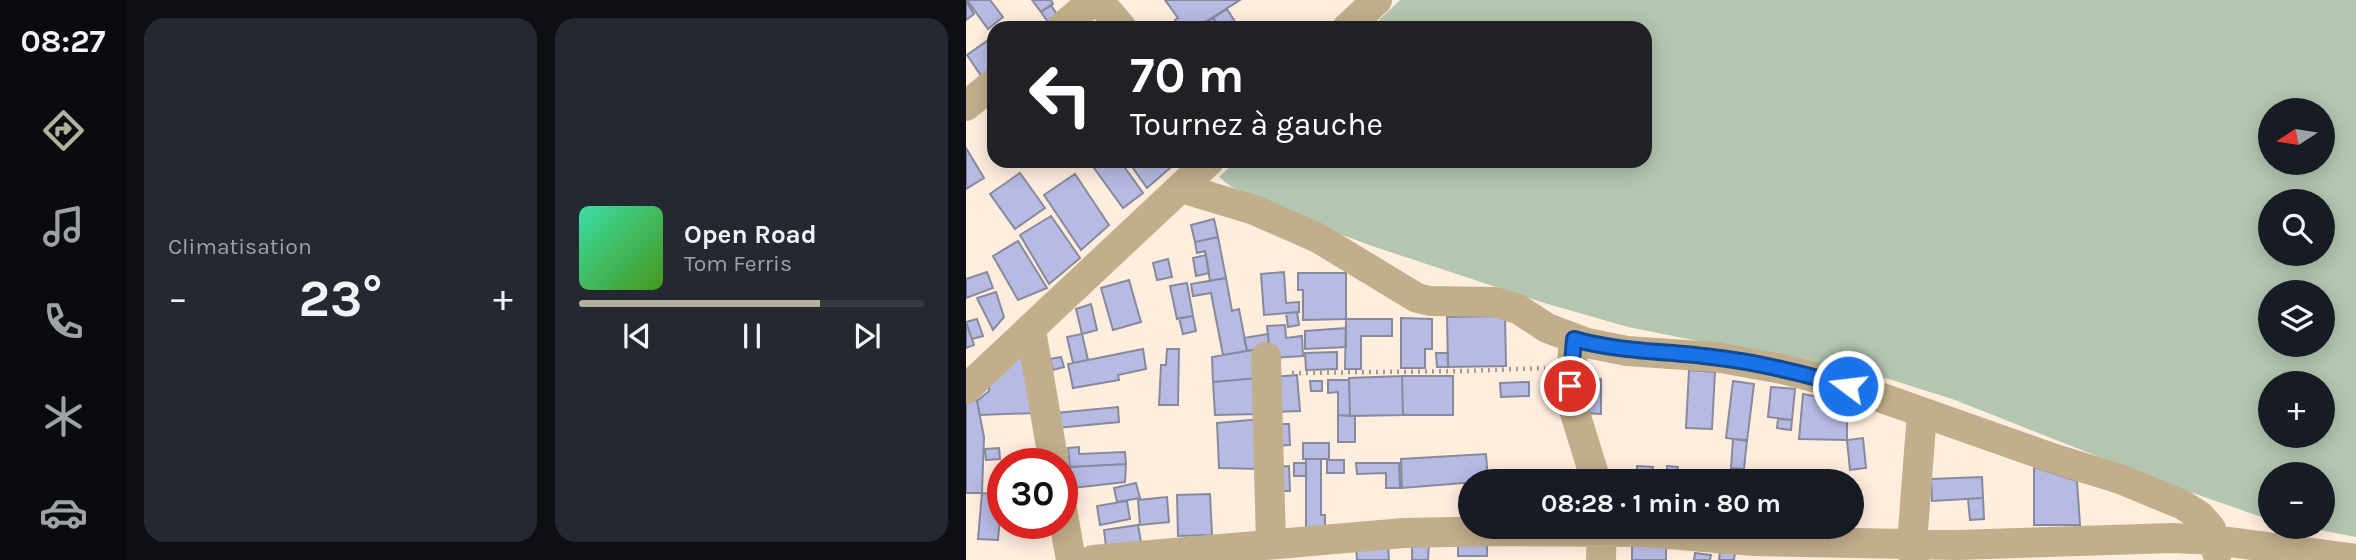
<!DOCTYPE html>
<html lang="fr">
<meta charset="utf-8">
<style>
body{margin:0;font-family:Karla,sans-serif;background:#242831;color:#f1f3f6;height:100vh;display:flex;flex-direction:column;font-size:26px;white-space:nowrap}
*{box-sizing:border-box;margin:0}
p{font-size:23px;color:#9ea1a6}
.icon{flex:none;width:38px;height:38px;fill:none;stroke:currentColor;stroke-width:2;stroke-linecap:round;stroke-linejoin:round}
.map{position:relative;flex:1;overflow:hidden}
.drawer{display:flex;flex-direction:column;gap:18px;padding:18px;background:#0d0f14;width:840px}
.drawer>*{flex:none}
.banner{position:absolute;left:21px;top:21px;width:665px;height:147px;border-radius:21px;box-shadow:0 4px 18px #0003;background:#202124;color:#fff;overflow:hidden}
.needle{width:46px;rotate:258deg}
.fabs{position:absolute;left:1292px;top:98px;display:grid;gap:14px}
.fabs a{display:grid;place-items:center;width:77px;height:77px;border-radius:50%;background:#171b24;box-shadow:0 4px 18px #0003;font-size:35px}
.speed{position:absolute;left:21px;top:448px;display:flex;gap:14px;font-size:35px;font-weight:700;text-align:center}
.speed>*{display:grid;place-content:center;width:91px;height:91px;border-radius:50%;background:#171b24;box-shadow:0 4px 18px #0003;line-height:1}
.speed .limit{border:10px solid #d22;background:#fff;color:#111}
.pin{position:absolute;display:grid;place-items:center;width:60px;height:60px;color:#fff;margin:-30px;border:4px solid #fff;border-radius:50%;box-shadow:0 2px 7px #0007}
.me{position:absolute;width:77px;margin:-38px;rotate:285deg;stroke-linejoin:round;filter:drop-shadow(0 0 5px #0008)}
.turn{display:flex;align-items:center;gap:24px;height:147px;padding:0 28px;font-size:32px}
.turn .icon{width:91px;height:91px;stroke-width:2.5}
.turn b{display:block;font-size:49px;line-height:60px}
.big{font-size:52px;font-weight:700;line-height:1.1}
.drawer .card{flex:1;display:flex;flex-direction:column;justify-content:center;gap:10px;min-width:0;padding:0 24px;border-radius:21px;background:#242831}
.song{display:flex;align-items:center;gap:21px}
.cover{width:84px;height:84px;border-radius:10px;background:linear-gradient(135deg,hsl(160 70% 55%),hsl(100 70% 35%))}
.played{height:7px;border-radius:4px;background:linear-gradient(90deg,#b3b09b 70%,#363941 70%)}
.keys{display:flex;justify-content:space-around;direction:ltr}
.heat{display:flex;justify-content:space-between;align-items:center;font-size:38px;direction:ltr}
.drawer .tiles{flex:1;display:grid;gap:18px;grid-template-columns:repeat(2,1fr)}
.trip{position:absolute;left:492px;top:469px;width:406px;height:70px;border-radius:35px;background:#171b24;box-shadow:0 4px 18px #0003;font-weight:700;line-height:70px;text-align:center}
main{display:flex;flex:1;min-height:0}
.dock{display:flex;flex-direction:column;width:126px;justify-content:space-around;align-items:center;background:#090b0e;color:#9ea1a6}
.dock .icon{width:49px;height:49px}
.dock .current{color:#b3b09b}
.dock b{font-size:32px;color:#f1f3f6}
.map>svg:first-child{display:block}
.green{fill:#b3c6b0;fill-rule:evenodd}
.building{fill:#b7bbe4;stroke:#87899c;stroke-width:2}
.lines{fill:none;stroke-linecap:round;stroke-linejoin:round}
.path{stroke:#a6998d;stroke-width:4.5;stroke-dasharray:2 5;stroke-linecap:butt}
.street{stroke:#c2ae8b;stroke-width:30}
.route-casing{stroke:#114b97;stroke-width:18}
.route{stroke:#1a73e8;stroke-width:12}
</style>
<main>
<nav class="dock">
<b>08:27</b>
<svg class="icon current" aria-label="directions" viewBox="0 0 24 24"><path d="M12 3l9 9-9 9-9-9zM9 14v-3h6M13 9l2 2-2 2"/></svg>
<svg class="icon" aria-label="music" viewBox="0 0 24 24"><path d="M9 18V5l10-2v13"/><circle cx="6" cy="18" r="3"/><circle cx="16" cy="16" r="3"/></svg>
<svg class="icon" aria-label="phone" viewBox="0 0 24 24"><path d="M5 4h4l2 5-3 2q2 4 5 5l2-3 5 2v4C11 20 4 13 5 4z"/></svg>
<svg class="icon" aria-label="climate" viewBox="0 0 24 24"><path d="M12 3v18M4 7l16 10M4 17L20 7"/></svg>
<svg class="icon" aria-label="car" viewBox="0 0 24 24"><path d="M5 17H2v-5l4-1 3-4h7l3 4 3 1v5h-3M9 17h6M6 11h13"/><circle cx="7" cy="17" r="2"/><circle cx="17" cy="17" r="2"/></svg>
</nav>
<section class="drawer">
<div class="tiles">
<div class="card"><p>Climatisation</p>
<div class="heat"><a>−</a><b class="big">23°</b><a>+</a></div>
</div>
<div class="card">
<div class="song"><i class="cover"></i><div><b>Open Road</b><p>Tom Ferris</p></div></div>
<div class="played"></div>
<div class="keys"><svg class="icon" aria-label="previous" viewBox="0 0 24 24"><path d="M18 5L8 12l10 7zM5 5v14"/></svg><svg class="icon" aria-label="pause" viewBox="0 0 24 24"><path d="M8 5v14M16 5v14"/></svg><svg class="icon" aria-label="next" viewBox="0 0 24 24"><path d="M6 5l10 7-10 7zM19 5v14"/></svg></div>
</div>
</div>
</section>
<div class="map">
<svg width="1390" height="560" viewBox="0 0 1390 560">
<rect width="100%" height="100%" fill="#ffeede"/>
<path class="green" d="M434,0H1390V537L1337,527H1356V474H1304V520L1207,486L989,400L923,379L662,327L575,302L406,246L344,223L264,186L253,177L270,161H679V28H405ZM1304,110H1356V163H1304ZM1304,201H1356V254H1304ZM1304,292H1356V345H1304ZM1304,383H1356V436H1304Z"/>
<path class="building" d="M1,0H24L37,17L22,29Z
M66,0H85L87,4L75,12Z
M199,0H274L230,28H214L209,20L212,18Z
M0,1L8,14L0,20Z
M85,5L93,18L84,25L75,12Z
M261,9L273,28H254L247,18Z
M247,18L254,28H236L235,26Z
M28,36V69L16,77L1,55Z
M0,148L18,178L0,189Z
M123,161H154L177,193L157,208Z
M162,161H212L181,188Z
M54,173L79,208L49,229L24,194Z
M109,174L143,225L115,250L78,195Z
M85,216L114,258L83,284L54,235Z
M248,219L252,237L229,242L225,225Z
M252,237L260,278L244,281L239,251L231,253L229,242Z
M52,241L81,288L52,300L27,256Z
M240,255L243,273L230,276L227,258Z
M202,259L206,277L191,280L187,263Z
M21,272L27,288L0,298V279Z
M318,272L320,303L333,302V312L298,315L295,274Z
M332,273H380V319L337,320V290H332Z
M260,278L266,311L273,309L281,351L257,355L245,293L227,296L225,284Z
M163,280L175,322L147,330L135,288Z
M221,283L227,316L211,319L204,286Z
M30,292L38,317L27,330L11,298Z
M125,304L131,330L116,334L110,309Z
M331,312L333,325L322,327L320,313Z
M227,316L230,331L217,334L213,318Z
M539,316L540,366L482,367L481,317Z
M435,318L466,319V349H459V368H435Z
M11,319L17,336L6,339L0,322Z
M380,319H426V336H395V369H379Z
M0,322L8,345L0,348Z
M319,325L320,338L336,336L337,356L304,358L301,326Z
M380,328V347L339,349V331Z
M116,334L122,360L107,363L101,337Z
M302,334L303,347L281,351L278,338Z
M177,349L180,369L152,375L153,380L107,388L102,364Z
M201,349H213L212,405H193L195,365H200Z
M291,349L292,378L247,382L246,357Z
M371,352V369L340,370L339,353Z
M470,353H482V367H471Z
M53,356L60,358L69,413L14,415L11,401L23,391V382Z
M95,357L98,367L87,370L84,359Z
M723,370L749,372L746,429L720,428Z
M331,375L334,411L306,412L305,377Z
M436,376H487V415H437Z
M436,376L437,415L384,416L383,378Z
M292,378L293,414L249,415L247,382Z
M617,379H635V414L617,413Z
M362,380H383L384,416L372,415V392L362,393Z
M344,381H356V391H345Z
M767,381L788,384L781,441L760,438Z
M563,382V396L535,397L534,383Z
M805,387L829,389L826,420L802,417Z
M837,394L881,402V440L833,439Z
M7,397L11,401L18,437L16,493H0V404Z
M152,407L153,422L91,428L90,413Z
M372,415L389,416V442H372Z
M295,419L296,469L253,468L251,423Z
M812,419L826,420L825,430L811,428Z
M308,424H323L324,445L309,446Z
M897,438L900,468L884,470L881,440Z
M767,439L781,440L778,469L765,468Z
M337,443H363V459H337Z
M113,447V454L159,452L160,464L104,467L102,448Z
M33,448L34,459L20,460L19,449Z
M520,454L522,481L436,488L435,459Z
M340,459H355V515H359V529H340Z
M361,460H378V473H361Z
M328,463H340V476H328Z
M390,463H433L434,488H420V473L391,474Z
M160,464L159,482L98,489L97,477L105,476L104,467Z
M323,466L324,491H311V467Z
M671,466L687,467L686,481H670Z
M701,466L712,467L711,476H701Z
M1068,467L1111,481L1114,525H1068Z
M1016,477L1017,498L966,501L965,479Z
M170,483L174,498L151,502L148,488Z
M16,493L36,495L32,540L12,539Z
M244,494L246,535L212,536L211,495Z
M201,497L203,522L174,525L172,500Z
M1017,498L1018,519L1004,520L1002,499Z
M161,501L164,519L134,525L131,506Z
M172,525L175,542L140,546L138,530Z
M521,541V556H492V542Z
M446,542H463L462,560H446Z
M755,542L770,544L768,560H753Z
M666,544H700V560H666Z
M422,546L423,560H391L390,548Z
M729,553L745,555L744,560H728Z"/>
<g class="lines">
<path class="path" d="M326,373L500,371L579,368"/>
<path class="street" d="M132,0L156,28
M95,28L128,0
M381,28L411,0
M0,106L28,83
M215,188L288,210L352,238L451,298L464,301L528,302L552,309L581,328L621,343L661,351L749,357L816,369L882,386L1083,457L1154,479L1217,505L1234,516L1245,529L1251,553
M65,330L88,464
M608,339L604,386L608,410L630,481
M300,357L305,544
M0,389L243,161
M96,509L105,560
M127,560L438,533L531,531L677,532L788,541L991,545L1207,538L1249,540L1390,559
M635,560L636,527
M948,560L946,544L956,413"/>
</g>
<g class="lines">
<defs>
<path id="route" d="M604,386L608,339C653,352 700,351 746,357C792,362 837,374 882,386"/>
</defs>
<use href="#route" class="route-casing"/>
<use href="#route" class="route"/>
</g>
</svg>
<div class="fabs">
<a><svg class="needle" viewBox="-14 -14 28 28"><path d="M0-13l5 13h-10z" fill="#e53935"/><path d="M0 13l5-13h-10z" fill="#9ea1a6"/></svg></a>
<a><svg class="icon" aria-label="search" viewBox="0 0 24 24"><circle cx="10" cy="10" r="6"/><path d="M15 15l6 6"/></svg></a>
<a><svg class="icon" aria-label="layers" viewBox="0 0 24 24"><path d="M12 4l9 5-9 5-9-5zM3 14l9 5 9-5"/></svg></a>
<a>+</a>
<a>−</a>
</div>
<div class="speed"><div class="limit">30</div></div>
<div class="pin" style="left:604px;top:386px;background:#d93025"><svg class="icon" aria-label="arrive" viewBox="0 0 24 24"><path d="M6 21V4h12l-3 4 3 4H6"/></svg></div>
<svg class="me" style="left:882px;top:386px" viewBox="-20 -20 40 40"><circle r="17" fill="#1a73e8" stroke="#fff" stroke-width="3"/><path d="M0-11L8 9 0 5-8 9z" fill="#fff"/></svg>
<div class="trip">08:28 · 1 min · 80 m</div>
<div class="banner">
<div class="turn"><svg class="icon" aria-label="left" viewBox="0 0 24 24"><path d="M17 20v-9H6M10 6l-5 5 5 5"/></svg><div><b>70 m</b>Tournez à gauche</div></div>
</div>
</div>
</main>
